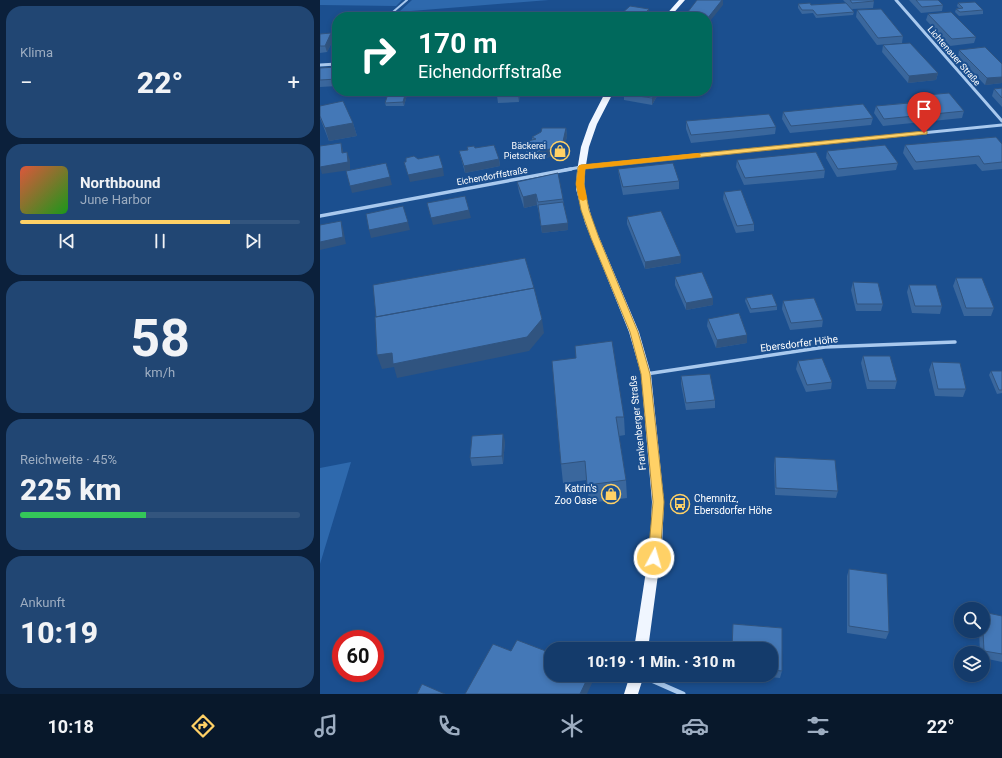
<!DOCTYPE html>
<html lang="de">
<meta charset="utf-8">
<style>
body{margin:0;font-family:Roboto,sans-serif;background:#214673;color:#f1f3f6;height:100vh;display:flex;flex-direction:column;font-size:15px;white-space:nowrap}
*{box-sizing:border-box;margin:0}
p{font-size:13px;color:#9dadc1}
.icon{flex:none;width:22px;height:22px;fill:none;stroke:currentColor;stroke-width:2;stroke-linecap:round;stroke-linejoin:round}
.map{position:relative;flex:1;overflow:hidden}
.sheet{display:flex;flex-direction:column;gap:6px;padding:6px;background:#0b203b;width:320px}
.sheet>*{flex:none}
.top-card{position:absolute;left:12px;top:12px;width:380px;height:84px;border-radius:16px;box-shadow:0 2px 6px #0003,0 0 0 1px #33557e;background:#00695c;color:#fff;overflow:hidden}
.fabs{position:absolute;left:634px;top:602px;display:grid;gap:8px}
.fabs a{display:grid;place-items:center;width:36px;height:36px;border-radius:50%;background:#143b6b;box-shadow:0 2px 6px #0003,0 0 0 1px #33557e;font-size:20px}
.speed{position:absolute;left:12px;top:630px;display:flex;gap:8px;font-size:20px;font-weight:700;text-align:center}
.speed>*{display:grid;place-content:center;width:52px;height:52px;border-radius:50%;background:#143b6b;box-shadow:0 2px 6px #0003,0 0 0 1px #33557e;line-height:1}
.speed .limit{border:6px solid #d22;background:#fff;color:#111}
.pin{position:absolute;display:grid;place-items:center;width:34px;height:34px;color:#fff;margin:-41px -17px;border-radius:50% 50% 50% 0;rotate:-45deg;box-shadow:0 0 4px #0007}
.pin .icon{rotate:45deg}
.me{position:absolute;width:44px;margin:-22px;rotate:6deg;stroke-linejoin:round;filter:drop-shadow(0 0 3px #0008)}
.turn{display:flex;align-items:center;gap:14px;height:84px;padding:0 20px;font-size:18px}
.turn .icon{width:52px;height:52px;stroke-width:2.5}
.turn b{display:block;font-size:28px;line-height:34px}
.big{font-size:30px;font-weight:800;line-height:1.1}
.sheet .widget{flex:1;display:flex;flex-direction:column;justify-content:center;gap:6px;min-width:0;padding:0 14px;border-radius:16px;background:#214673}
.sheet .dial{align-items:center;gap:0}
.dial b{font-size:52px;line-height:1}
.song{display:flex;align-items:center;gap:12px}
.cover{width:48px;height:48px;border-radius:6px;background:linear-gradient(135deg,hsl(10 70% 55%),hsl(120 70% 35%))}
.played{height:4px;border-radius:2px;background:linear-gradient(90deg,#ffd166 75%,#33557e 75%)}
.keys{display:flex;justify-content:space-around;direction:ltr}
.heat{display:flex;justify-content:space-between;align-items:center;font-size:22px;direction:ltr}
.charge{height:6px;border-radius:3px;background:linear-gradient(90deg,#34c759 45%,#33557e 0)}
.trip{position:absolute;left:224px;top:642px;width:234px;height:40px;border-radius:16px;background:#143b6b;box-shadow:0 2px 6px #0003,0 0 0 1px #33557e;font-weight:800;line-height:40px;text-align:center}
.menu{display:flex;height:64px;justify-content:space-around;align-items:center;background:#08182b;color:#9dadc1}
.menu .icon{width:28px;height:28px}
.menu .on{color:#ffd166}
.menu b{font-size:18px;color:#f1f3f6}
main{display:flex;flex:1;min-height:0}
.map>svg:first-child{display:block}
.green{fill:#2e69ad}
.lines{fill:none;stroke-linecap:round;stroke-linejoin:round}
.service{stroke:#a9c9ee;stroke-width:2}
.minor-far2{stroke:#a9c9ee;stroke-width:3}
.minor-far1{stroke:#a9c9ee;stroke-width:3.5}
.minor{stroke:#a9c9ee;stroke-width:5}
.primary{fill:#f0f6ff;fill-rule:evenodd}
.wall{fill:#3a679d}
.shaded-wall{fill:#305480}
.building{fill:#4478b7;stroke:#305480}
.route{fill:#ffd166;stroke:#a68842}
.slow{fill:#f59e0b}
.labels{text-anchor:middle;stroke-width:4;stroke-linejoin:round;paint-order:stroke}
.far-street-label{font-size:9px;fill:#fff;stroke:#1b4f8f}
.far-poi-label{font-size:9px;fill:#fff;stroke:#1b4f8f;text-anchor:end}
.street-label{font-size:10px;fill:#fff;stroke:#1b4f8f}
.poi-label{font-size:10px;fill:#fff;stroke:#1b4f8f;text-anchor:end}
</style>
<main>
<section class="sheet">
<div class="widget"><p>Klima</p>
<div class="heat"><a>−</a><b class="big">22°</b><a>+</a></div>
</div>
<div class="widget">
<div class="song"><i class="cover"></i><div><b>Northbound</b><p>June Harbor</p></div></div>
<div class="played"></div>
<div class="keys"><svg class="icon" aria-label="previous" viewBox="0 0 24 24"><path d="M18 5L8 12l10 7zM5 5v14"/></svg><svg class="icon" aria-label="pause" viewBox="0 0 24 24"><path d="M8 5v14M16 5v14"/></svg><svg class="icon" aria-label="next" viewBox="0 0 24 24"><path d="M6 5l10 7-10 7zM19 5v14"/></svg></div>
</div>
<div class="widget dial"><b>58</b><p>km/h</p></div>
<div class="widget"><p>Reichweite · 45%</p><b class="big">225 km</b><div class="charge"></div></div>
<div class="widget"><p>Ankunft</p><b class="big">10:19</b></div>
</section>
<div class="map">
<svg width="682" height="694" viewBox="0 0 682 694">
<rect width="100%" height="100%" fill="#1b4f8f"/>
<path class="green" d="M0,0H82L76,6L0,5Z
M92,0H229L79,12Z
M31,462L0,564V468Z"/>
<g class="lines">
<path class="service" d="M67,17L87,0"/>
<path class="minor-far2" d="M576,0L682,121
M0,65L17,64
M245,170L261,167L682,125"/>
<path class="minor-far1" d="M0,216L251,169
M326,374L505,347L635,342"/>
<path class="minor" d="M320,675L363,694"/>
<path class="primary" d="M359,0H365L350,17H344Z
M286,91H294L277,124L269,147L265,171L264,189L273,223L319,332L331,374L344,502L342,545L328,649H314L330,545L332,502L321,374L309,332L265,223L256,189L257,171L261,147L269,124Z
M310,675H324L318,694H304Z"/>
</g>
<path class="wall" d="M523,0H553L554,1L553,8L532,9L534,12L533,15L496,18L493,13L482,14L478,8V4L491,5L526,3Z
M589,0H618L623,5L622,11L601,13Z
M638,3L663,10V14L639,16L635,12L636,9L639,8L637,6Z
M329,9V13L324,17H300V15Z
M537,10L583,36L582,43L557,45L536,17Z
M608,14L656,37L654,43L630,46L606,20Z
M0,34L13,40L7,52L0,53Z
M563,45L618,73L616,80L588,83L562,52Z
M639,50L682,64V83L665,85L638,57Z
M17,67V86L0,87V68Z
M682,88V107L672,96L674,89Z
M88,91L84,106H66L65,103Z
M200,91L199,102L178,103L177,96Z
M305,91H340L332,105L304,100V94Z
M596,96L644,111L642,118L563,126L554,113L556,106L594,102Z
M0,106L33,123L37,136L9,141L0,118Z
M463,112L553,118L551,125L470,133L462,119Z
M366,121L456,127L455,134L371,143L366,129Z
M246,128L247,136L243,154L211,161L205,149L204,142L212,140V137Z
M682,144V169L662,171L656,164L594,170L583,153L585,145Z
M147,147L155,148L179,159L180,166L145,173L141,158L139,151L147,150Z
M507,151L578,163L576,170L517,177L506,158Z
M417,160L505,170L504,178L424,185L416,167Z
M298,169L359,181V189L303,195L299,176Z
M197,182L243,199L248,230L222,233L219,213L217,205L204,208L199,192Z
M404,192L434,224V231L416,233L403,199Z
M307,217L361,263L325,269L307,224Z
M355,277L393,298V305L366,310L355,285Z
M636,278L674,308L671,316H644L633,286Z
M533,282L563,304L561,311H536L531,290Z
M589,285L622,306L620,314L592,313L587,292Z
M426,298L457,306V310L430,313L425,301Z
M463,301L503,320L502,327L470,330L462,309Z
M388,319L427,343L396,348L387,326Z
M543,356L577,381L575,389H547L541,363Z
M232,361L304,417L305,435L299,436L306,480L307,498L269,503L267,480L243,483L241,464Z
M478,361L512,382L511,389L486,392L476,369Z
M612,362L646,389L643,397L615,396L609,370Z
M671,371H682V393L677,394L669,375Z
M361,376L395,400V408L366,410L361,384Z
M185,441L183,464L152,466L150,458Z
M455,457L518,491L516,498L455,495L454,465Z
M529,569L569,632L566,639L527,633V576Z
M682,616V662L663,658V653H660L659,631H663Z
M413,624L462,628V671L460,678L430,675H451V649H412Z"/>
<path class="shaded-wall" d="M402,0H403V5L387,25V19Z
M329,9V13L324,17H321Z
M11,33L13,40L7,52L5,46Z
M618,73L616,80L588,83L589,76Z
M682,77V83L665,85L667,78Z
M86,91H88L84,106L83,102Z
M199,91H200L199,102L198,95Z
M336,91H340L332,105V98Z
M33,123L37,136L9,141L5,128Z
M246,128L247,136L243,154L211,161L210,154Z
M21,143L23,150L24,161L22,153Z
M27,152L30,160V170L2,174L0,167Z
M179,159L180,166L145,173L144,166Z
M123,168L124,176L90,182L88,175Z
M70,177L72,185L32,193L30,186Z
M216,194L217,205L204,208L203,197Z
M149,210L151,218L113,225L111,218Z
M21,221L23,228L26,244L0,250V242Z
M88,222L90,230L51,238L49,230Z
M248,223V230L222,233L221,226Z
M361,256V263L325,269V262Z
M393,298V305L366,310V303Z
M222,319L224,333L209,351L77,378L74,367L62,369L57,355Z
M427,335V343L396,348L397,340Z
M183,434L185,441L183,464L182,456Z
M269,675H272L273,681L267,694H260Z"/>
<path class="building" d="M377,0H402L387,19V17H364Z
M530,0H553L554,1L532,3Z
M596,0H618L623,5L602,7Z
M655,2L663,10L640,12L636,9L643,8L638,3Z
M490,3L491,5L526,3L534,12L497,15L493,10H482L478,4Z
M310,6L329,9L321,17H310L300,15Z
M561,9L583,36L558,38L537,10Z
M631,12L656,37L632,39L608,14Z
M11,33L5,46H0V34Z
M590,43L618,73L589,76L563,45Z
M665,47L682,64V77L667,78L639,50Z
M17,67V79L0,80V68Z
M682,88V98L674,89Z
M69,91H86L83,102L65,103Z
M177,91H199L198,95L177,96Z
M305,91H336L332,98L304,94Z
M629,93L644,111L564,119L556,106L600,102L596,96Z
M23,101L33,123L5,128L0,116V106Z
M543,104L553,118L471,126L463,112Z
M449,114L456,127L371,135L366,121Z
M222,128H246L242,146L210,154L204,142L216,139L212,137L221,132Z
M676,137L682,144V162L664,164L659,156L596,162L585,145Z
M21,143L22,153L27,152L28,162L0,167V146Z
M174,145L179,159L144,166L139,151L148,150L147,147L154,146L155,148Z
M565,145L578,163L518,169L507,151Z
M496,152L505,170L425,178L417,160Z
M119,155L123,168L88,175L84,162H86V158L94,156L98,159Z
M66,163L70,177L30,186L26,171Z
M353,163L359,181L303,187L298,169Z
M238,173L243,199L218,202L216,194L203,197L197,182Z
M421,190L434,224L417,226L404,192Z
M145,196L149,210L111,218L107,203Z
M243,202L248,223L221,226L218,205Z
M83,206L88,222L49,230L46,214Z
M341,211L361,256L325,262L307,217Z
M21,221L23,237L0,242V225Z
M205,258L214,288L56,317L53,285Z
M382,272L393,298L366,303L355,277Z
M636,278H662L674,308H646Z
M533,282L558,283L563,304H537Z
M589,285H616L622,306H595Z
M214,288L222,319L207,337L73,364L72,353L57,355L55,317Z
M452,294L457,306L431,309L426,298Z
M494,298L503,320L471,323L463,301Z
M419,313L427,335L397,340L388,319Z
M292,341L304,417H296L306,480L267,485L265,461L241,464L232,361L256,358L255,346Z
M543,356H570L577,381H549Z
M502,358L512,382L487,385L478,361Z
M612,362L640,363L646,389H618Z
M671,371H682V390H679Z
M390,374L395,400L366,403L361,376Z
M183,434L182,456L150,458L152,436Z
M455,457L515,460L518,491L456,488Z
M529,569L567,574L569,632L529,626Z
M663,612L682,616V654L664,651L663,631Z
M413,624L462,628V671L451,670V649H412Z
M197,640L231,653V675H269L260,694H145L173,644L191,651Z
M102,684L125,694H97Z"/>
<path class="route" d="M604,131H607V134L265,169L264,184L269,210L279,238L318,332L330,374L344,502L340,558L338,561L334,563L330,561L328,558L333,502L321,374L310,332L271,238L261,210L256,184L258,167L261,165Z"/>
<path class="slow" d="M378,153L381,155L380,157L265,169L264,184L267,199L263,201L259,199L256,184L259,165Z"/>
<defs>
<symbol id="shop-ring" viewBox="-11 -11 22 22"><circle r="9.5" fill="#1b4f8f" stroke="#ffd166" stroke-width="1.5"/><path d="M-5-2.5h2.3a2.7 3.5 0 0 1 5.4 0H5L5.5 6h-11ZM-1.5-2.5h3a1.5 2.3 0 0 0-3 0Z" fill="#ffd166"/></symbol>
<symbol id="bus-ring" viewBox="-11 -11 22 22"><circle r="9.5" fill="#1b4f8f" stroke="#ffd166" stroke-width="1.5"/><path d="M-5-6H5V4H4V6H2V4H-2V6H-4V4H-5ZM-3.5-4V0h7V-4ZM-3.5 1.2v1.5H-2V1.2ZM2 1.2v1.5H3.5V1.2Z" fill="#ffd166"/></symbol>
</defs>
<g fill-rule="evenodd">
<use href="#shop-ring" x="229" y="140" width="22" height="22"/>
<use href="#shop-ring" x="280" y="483" width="22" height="22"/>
<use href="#bus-ring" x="349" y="493" width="22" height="22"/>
</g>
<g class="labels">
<g class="far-street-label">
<text transform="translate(634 56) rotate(49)" y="3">Lichtenauer Straße</text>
<text transform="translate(172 176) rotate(-10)" y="3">Eichendorffstraße</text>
</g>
<g class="far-poi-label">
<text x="226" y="149">Bäckerei<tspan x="226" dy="10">Pietschker</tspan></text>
</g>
<g class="street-label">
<text transform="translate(479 343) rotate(-7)" y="4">Ebersdorfer Höhe</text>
<text transform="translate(317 423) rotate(-96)" y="4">Frankenberger Straße</text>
</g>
<g class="poi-label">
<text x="277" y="492">Katrin's<tspan x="277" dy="12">Zoo Oase</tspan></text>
<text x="374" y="502" text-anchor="start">Chemnitz,<tspan x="374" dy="12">Ebersdorfer Höhe</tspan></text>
</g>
</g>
</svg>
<div class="fabs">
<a><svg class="icon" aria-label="search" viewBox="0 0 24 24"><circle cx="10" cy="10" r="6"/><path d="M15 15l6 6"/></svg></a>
<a><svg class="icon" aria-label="layers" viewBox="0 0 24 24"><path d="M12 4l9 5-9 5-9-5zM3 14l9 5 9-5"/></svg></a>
</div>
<div class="speed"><div class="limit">60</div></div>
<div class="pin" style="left:604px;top:133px;background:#d93025"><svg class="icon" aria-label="arrive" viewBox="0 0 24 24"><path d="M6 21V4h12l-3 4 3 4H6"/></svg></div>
<svg class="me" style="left:334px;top:558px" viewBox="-20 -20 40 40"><circle r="17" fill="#ffd166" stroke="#fff" stroke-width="3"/><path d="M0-11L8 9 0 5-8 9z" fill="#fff"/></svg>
<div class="trip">10:19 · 1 Min. · 310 m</div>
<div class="top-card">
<div class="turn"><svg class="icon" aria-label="right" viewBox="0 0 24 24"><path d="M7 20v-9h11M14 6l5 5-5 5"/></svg><div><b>170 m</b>Eichendorffstraße</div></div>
</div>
</div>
</main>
<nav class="menu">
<b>10:18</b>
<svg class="icon on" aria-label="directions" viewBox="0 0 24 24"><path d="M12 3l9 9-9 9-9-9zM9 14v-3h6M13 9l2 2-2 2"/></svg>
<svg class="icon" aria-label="music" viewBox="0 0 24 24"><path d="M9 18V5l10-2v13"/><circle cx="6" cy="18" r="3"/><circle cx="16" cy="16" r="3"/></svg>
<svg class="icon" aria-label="phone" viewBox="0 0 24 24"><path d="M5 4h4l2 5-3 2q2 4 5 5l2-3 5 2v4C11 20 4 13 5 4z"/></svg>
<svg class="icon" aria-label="climate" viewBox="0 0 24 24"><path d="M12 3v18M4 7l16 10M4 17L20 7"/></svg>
<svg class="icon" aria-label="car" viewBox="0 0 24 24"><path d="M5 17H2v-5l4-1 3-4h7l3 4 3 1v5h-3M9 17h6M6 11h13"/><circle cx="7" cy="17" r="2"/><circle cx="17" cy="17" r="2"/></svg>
<svg class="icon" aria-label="filters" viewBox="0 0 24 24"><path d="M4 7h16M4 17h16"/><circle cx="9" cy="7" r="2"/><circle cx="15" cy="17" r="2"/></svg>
<b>22°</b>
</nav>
